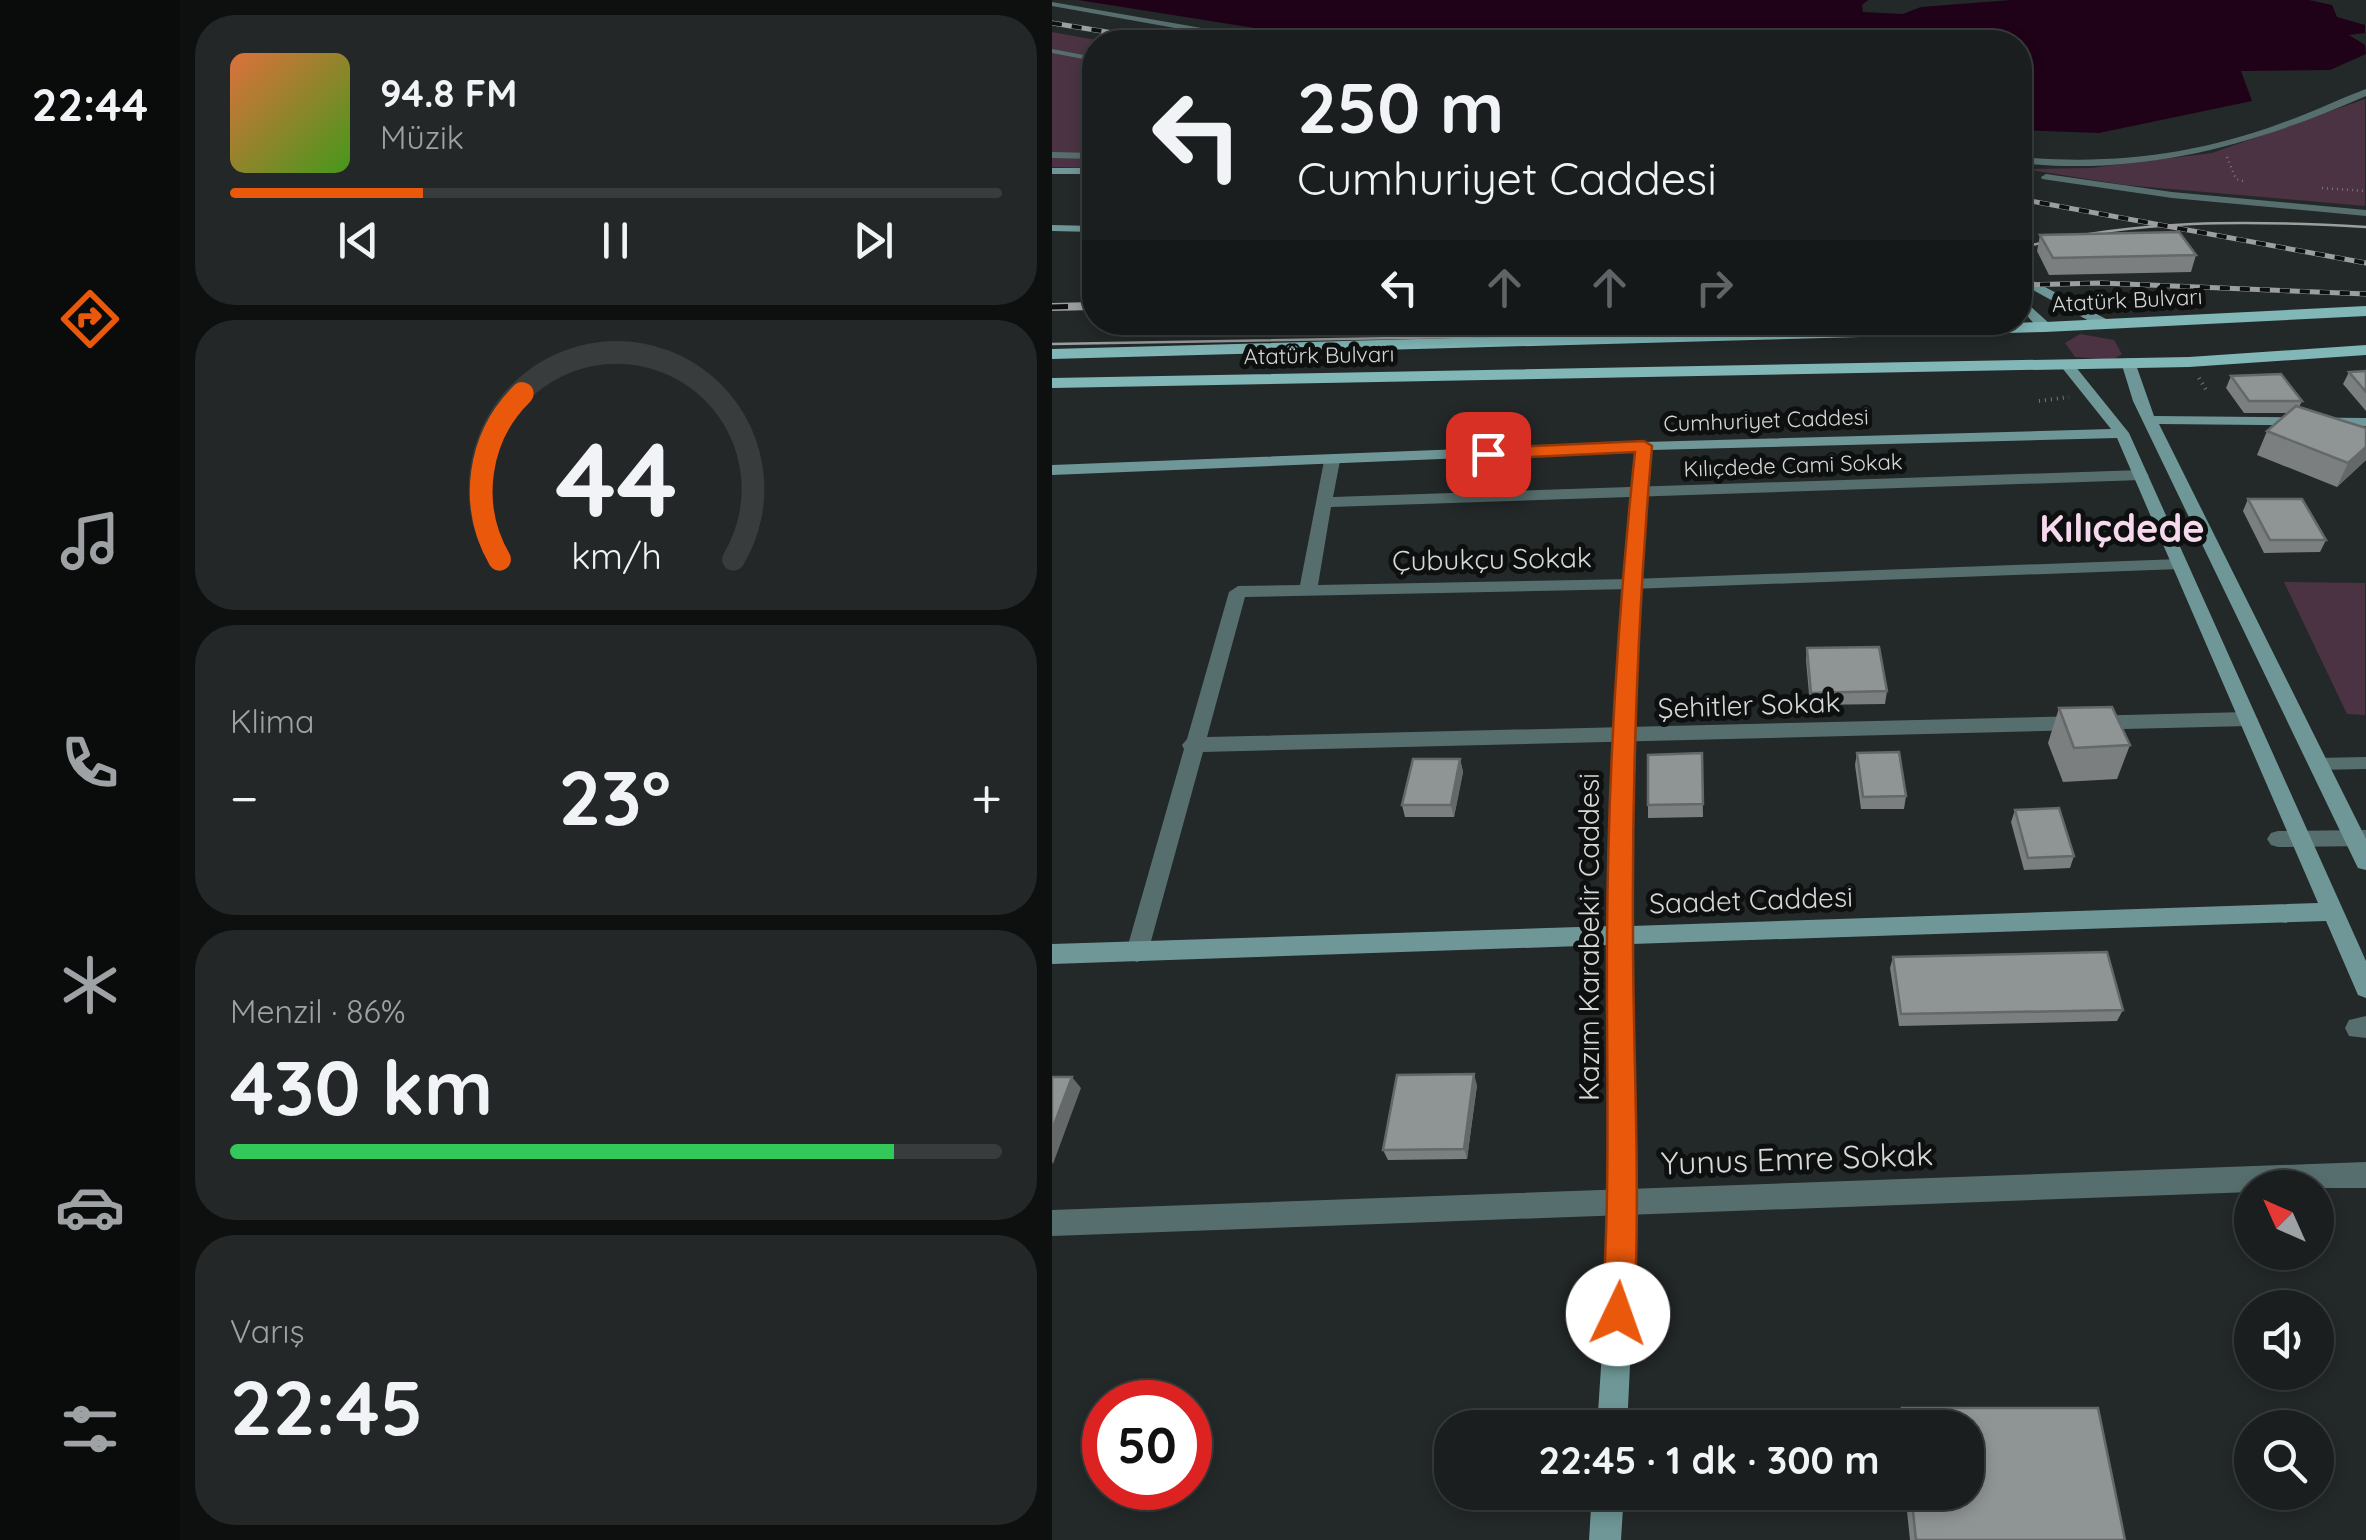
<!DOCTYPE html>
<html lang="tr">
<meta charset="utf-8">
<style>
body{margin:0;font-family:Quicksand,sans-serif;background:#232727;color:#f1f3f6;height:100vh;display:flex;flex-direction:column;font-size:38px;white-space:nowrap}
*{box-sizing:border-box;margin:0}
p{font-size:32px;color:#9fa2a4}
.icon{flex:none;width:55px;height:55px;fill:none;stroke:currentColor;stroke-width:2;stroke-linecap:round;stroke-linejoin:round}
.map{position:relative;flex:1;overflow:hidden}
.panel{display:flex;flex-direction:column;gap:15px;padding:15px;background:#0e1010;width:872px}
.panel>*{flex:none}
.banner{position:absolute;left:30px;top:30px;width:950px;height:305px;border-radius:40px;box-shadow:0 5px 15px #0003,0 0 0 2px #383c3c;background:#1a1e1e;color:#f1f3f6;overflow:hidden}
.needle{width:65px;rotate:315deg}
.controls{position:absolute;left:1182px;top:1170px;display:grid;gap:20px}
.controls a{display:grid;place-items:center;width:100px;height:100px;border-radius:50%;background:#1a1e1e;box-shadow:0 5px 15px #0003,0 0 0 2px #383c3c;font-size:50px}
.speed{position:absolute;left:30px;top:1380px;display:flex;gap:20px;font-size:50px;font-weight:700;text-align:center}
.speed>*{display:grid;place-content:center;width:130px;height:130px;border-radius:50%;background:#1a1e1e;box-shadow:0 5px 15px #0003,0 0 0 2px #383c3c;line-height:1}
.speed .limit{border:15px solid #d22;background:#fff;color:#111}
.pin{position:absolute;display:grid;place-items:center;width:85px;height:85px;color:#fff;margin:-42px;border-radius:20px;box-shadow:0 5px 15px #0006}
.me{position:absolute;width:110px;margin:-55px;rotate:3deg;stroke-linejoin:round;filter:drop-shadow(0 0 8px #0008)}
.turn{display:flex;align-items:center;gap:35px;height:210px;padding:0 50px;font-size:45px}
.turn .icon{width:130px;height:130px;stroke-width:2.5}
.turn b{display:block;font-size:70px;line-height:85px}
.lanes{display:flex;align-items:center;height:95px;padding:0 50px;background:#0003;justify-content:center;gap:50px;direction:ltr}
.lanes .off{opacity:.35}
.big{font-size:75px;font-weight:700;line-height:1.1}
.panel .tile{flex:1;display:flex;flex-direction:column;justify-content:center;gap:15px;min-width:0;padding:0 35px;border-radius:40px;background:#232727}
.panel .dial{align-items:center;gap:0}
.dial svg{height:260px;overflow:visible;fill:none;stroke:#383c3c;stroke-width:7;stroke-linecap:round;text-anchor:middle}
.dial text{fill:#f1f3f6;stroke:none}
.song{display:flex;align-items:center;gap:30px}
.cover{width:120px;height:120px;border-radius:15px;background:linear-gradient(135deg,hsl(20 70% 55%),hsl(100 70% 35%))}
.played{height:10px;border-radius:5px;background:linear-gradient(90deg,#ea580c 25%,#383c3c 25%)}
.keys{display:flex;justify-content:space-around;direction:ltr}
.heat{display:flex;justify-content:space-between;align-items:center;font-size:55px;direction:ltr}
.charge{height:15px;border-radius:8px;background:linear-gradient(90deg,#34c759 86%,#383c3c 0)}
.trip{position:absolute;left:382px;top:1410px;width:550px;height:100px;border-radius:40px;background:#1a1e1e;box-shadow:0 5px 15px #0003,0 0 0 2px #383c3c;font-weight:700;line-height:100px;text-align:center}
main{display:flex;flex:1;min-height:0}
.tab-bar{display:flex;flex-direction:column;width:180px;justify-content:space-around;align-items:center;background:#0a0c0c;color:#9fa2a4}
.tab-bar .icon{width:70px;height:70px}
.tab-bar .active{color:#ea580c}
.tab-bar b{font-size:45px;color:#f1f3f6}
.map>svg:first-child{display:block}
.green{fill:#4b3343}
.water{fill:#1f0218}
.lines{fill:none;stroke-linecap:round;stroke-linejoin:round}
.path-far1{stroke:#727676;stroke-width:2.5;stroke-dasharray:1 4;stroke-linecap:butt}
.path{stroke:#727676;stroke-width:4;stroke-dasharray:1 5;stroke-linecap:butt}
.lane{fill:#566f6e;fill-rule:evenodd}
.street{fill:#566f6e;fill-rule:evenodd}
.secondary{fill:#6f9797;fill-rule:evenodd}
.primary{fill:#82b7b7;fill-rule:evenodd}
.tram{stroke:#9b9f9f;stroke-width:2.5}
.rail-far1-casing{stroke:#9b9f9f;stroke-width:5}
.rail-casing{stroke:#9b9f9f;stroke-width:8}
.rail-far1{stroke:#0e1010;stroke-width:4;stroke-dasharray:10;stroke-linecap:butt}
.rail{stroke:#0e1010;stroke-width:5;stroke-dasharray:16;stroke-linecap:butt}
.wall{fill:#7b7f7f}
.shaded-wall{fill:#646868}
.building{fill:#8f9494;stroke:#646868;stroke-width:2.5}
.route{fill:#ea580c;stroke:#983908;stroke-width:2.5}
.labels{text-anchor:middle;stroke-width:10;stroke-linejoin:round;paint-order:stroke}
.far-street-label{font-size:22px;fill:#d5d8d8;stroke:#0e1010}
.street-label{font-size:28px;fill:#d5d8d8;stroke:#0e1010}
.near-street-label{font-size:32px;fill:#d5d8d8;stroke:#0e1010}
.district-label{font-size:38px;font-weight:bold;fill:#f6d9ec;stroke:#0e1010}
</style>
<main>
<nav class="tab-bar">
<b>22:44</b>
<svg class="icon active" aria-label="directions" viewBox="0 0 24 24"><path d="M12 3l9 9-9 9-9-9zM9 14v-3h6M13 9l2 2-2 2"/></svg>
<svg class="icon" aria-label="music" viewBox="0 0 24 24"><path d="M9 18V5l10-2v13"/><circle cx="6" cy="18" r="3"/><circle cx="16" cy="16" r="3"/></svg>
<svg class="icon" aria-label="phone" viewBox="0 0 24 24"><path d="M5 4h4l2 5-3 2q2 4 5 5l2-3 5 2v4C11 20 4 13 5 4z"/></svg>
<svg class="icon" aria-label="climate" viewBox="0 0 24 24"><path d="M12 3v18M4 7l16 10M4 17L20 7"/></svg>
<svg class="icon" aria-label="car" viewBox="0 0 24 24"><path d="M5 17H2v-5l4-1 3-4h7l3 4 3 1v5h-3M9 17h6M6 11h13"/><circle cx="7" cy="17" r="2"/><circle cx="17" cy="17" r="2"/></svg>
<svg class="icon" aria-label="filters" viewBox="0 0 24 24"><path d="M4 7h16M4 17h16"/><circle cx="9" cy="7" r="2"/><circle cx="15" cy="17" r="2"/></svg>
</nav>
<section class="panel">
<div class="tile">
<div class="song"><i class="cover"></i><div><b>94.8 FM</b><p>Müzik</p></div></div>
<div class="played"></div>
<div class="keys"><svg class="icon" aria-label="previous" viewBox="0 0 24 24"><path d="M18 5L8 12l10 7zM5 5v14"/></svg><svg class="icon" aria-label="pause" viewBox="0 0 24 24"><path d="M8 5v14M16 5v14"/></svg><svg class="icon" aria-label="next" viewBox="0 0 24 24"><path d="M6 5l10 7-10 7zM19 5v14"/></svg></div>
</div>
<div class="tile dial"><svg viewBox="0 0 100 80">
<path d="M14 69A42 42 0 1 1 86 69"/>
<path d="M14 69A42 42 0 0 1 21 18" stroke="#ea580c"/>
<text x="50" y="56" font-size="32" font-weight="700">44</text>
<text x="50" y="72" font-size="11">km/h</text>
</svg></div>
<div class="tile"><p>Klima</p>
<div class="heat"><a>−</a><b class="big">23°</b><a>+</a></div>
</div>
<div class="tile"><p>Menzil · 86%</p><b class="big">430 km</b><div class="charge"></div></div>
<div class="tile"><p>Varış</p><b class="big">22:45</b></div>
</section>
<div class="map">
<svg width="1314" height="1540" viewBox="0 0 1314 1540">
<rect width="100%" height="100%" fill="#232828"/>
<path class="green" d="M0,32L55,42H42V168L0,167Z
M1313,99V206L1073,185L972,169L1039,168L1160,153Z
M1028,334L1062,340L1070,354L1060,360L1023,357L1013,343Z
M1232,582L1313,583V715L1295,714Z"/>
<path class="water" d="M26,0H816L810,5L811,12L851,14L869,7L959,0H1257L1280,5L1285,17L1313,25V33L1297,35L1313,45L1314,54L1278,70L1189,71L1200,101L1047,133L968,130V42H904L875,36L851,42H292Z"/>
<g class="lines">
<path class="path-far1" d="M1175,157L1184,179L1194,182
M1270,188L1314,191"/>
<path class="path" d="M1147,378L1156,393
M987,401L1017,397"/>
<path class="lane" d="M0,49L42,57V61L0,53Z
M1314,757V769L1265,770L1258,764L1265,758Z"/>
<path class="street" d="M0,2L213,39L217,42H201L0,6Z
M1314,89V96C1202,145 1091,176 968,163V157C1058,165 1142,155 1227,124C1257,114 1284,100 1314,89Z
M0,152L42,153V159L0,158Z
M994,174L1120,192L1314,210V216L1120,198L990,179L989,177Z
M280,456L288,461L281,497L1089,470L1097,475L1089,480L279,507L266,585L579,579L1128,559L1136,564L1128,569L579,589L193,597L155,737L1196,712L1206,719L1196,726L151,752L96,952L93,959L85,962L77,959L74,952L132,749L130,745L135,739L177,592L186,586L248,585L272,461Z
M1314,830V846L1226,847L1219,845L1215,839L1219,833L1226,831Z
M1314,1016V1038L1297,1036L1293,1028L1297,1020Z
M1314,1162V1188H1200V1192L0,1236V1210Z"/>
<path class="secondary" d="M0,168H42V174H0Z
M0,225L42,226V232L0,231Z
M968,274L1058,321L1060,324L1048,327L968,283Z
M968,297L998,324V330H988L968,308Z
M1076,358L1083,362L1102,416L1314,418V426L1107,424L1314,839V870L1306,868L1303,862L1081,401L1069,362Z
M1014,360L1019,361L1077,433L1314,961V998L1306,995L1274,921L580,944L586,1200L575,1428H545L560,1200L557,945L0,964V944L557,926L570,584L584,451L0,475V465L592,442L1059,429L1007,364ZM1065,438L1266,903L579,926L588,584L599,450Z
M540,1492H572L569,1540H537Z"/>
<path class="primary" d="M1314,306V316L993,332L0,359V349L993,322Z
M1314,345V355L1137,367L0,388V378L1137,357Z"/>
<path class="tram" d="M968,248C1083,219 1196,220 1314,227
M0,344L517,335L694,322"/>
<defs>
<path id="rail-far1" d="M0,23L116,42
M968,199L1314,263
M968,285L1049,283L1314,294"/>
<path id="rail" d="M0,307L42,306"/>
</defs>
<use href="#rail-far1" class="rail-far1-casing"/>
<use href="#rail" class="rail-casing"/>
<use href="#rail-far1" class="rail-far1"/>
<use href="#rail" class="rail"/>
</g>
<path class="wall" d="M988,235L1144,255L1139,272L997,275L985,251Z
M1314,371V411L1291,384L1297,372Z
M1179,376L1250,401L1247,407L1314,428V460L1285,487L1205,455L1215,431L1236,413H1192L1174,388Z
M1196,499L1274,540L1268,552L1212,553L1191,511Z
M755,648L835,691L833,704L758,705L754,660Z
M1007,708L1078,745L1065,779L1011,782L996,743Z
M650,753L651,817L596,818V805Z
M805,753L854,796L852,809H809L803,765Z
M408,759L411,772L402,817H353L350,805Z
M963,810L1022,856L1018,868L972,870L959,822Z
M841,957L1071,1010L1065,1021L847,1026L838,968Z
M425,1085L415,1159L336,1160L331,1150Z
M850,1408H1046L1073,1540H858L853,1492H915V1428H846L845,1419Z"/>
<path class="shaded-wall" d="M1314,447V460L1285,487L1296,463Z
M408,759L411,772L402,817L399,805Z
M422,1074L425,1085L415,1159L412,1149Z
M20,1077L29,1088L1,1164L0,1162V1130Z"/>
<path class="building" d="M1127,232L1144,255L1001,258L988,235Z
M1314,371V392L1297,372Z
M1229,374L1250,401H1197L1179,376Z
M1244,406L1314,428V447L1296,463L1215,431Z
M1196,499H1250L1274,540H1218Z
M827,647L835,691L759,693L755,648Z
M1060,707L1078,745L1022,748L1007,708Z
M847,752L854,796L811,797L805,753Z
M650,753L651,804L596,805V755Z
M361,759H408L399,805H350Z
M1007,808L1022,856L976,858L963,810Z
M1055,952L1071,1010L849,1014L841,957Z
M422,1074L412,1149L331,1150L345,1075Z
M0,1077H20L0,1130Z
M850,1408H1046L1073,1540H864L859,1492H915V1428H852Z"/>
<path class="route" d="M592,441L600,446C586,608 580,770 581,933C581,1060 589,1186 582,1314L578,1325L566,1330L555,1325L550,1314C559,1187 554,1062 555,935C556,774 566,612 583,452L436,459L427,454L436,448Z"/>
<g class="labels">
<g class="far-street-label">
<text transform="translate(1075 300) rotate(-3)" y="8">Atatürk Bulvarı</text>
<text transform="translate(267 355) rotate(-1)" y="8">Atatürk Bulvarı</text>
<text transform="translate(714 420) rotate(-2)" y="8">Cumhuriyet Caddesi</text>
<text transform="translate(741 465) rotate(-2)" y="8">Kılıçdede Cami Sokak</text>
</g>
<g class="street-label">
<text transform="translate(440 559) rotate(-1)" y="10">Çubukçu Sokak</text>
<text transform="translate(697 705) rotate(-2)" y="10">Şehitler Sokak</text>
<text transform="translate(699 900) rotate(-2)" y="10">Saadet Caddesi</text>
<text transform="translate(537 937) rotate(-90)" y="10">Kazım Karabekir Caddesi</text>
</g>
<g class="near-street-label">
<text transform="translate(745 1159) rotate(-2)" y="11">Yunus Emre Sokak</text>
</g>
<g class="district-label">
<text x="1070" y="542">Kılıçdede</text>
</g>
</g>
</svg>
<div class="controls">
<a><svg class="needle" viewBox="-14 -14 28 28"><path d="M0-13l5 13h-10z" fill="#e53935"/><path d="M0 13l5-13h-10z" fill="#9fa2a4"/></svg></a>
<a><svg class="icon" aria-label="sound" viewBox="0 0 24 24"><path d="M4 9h4l5-4v14l-5-4H4zM17 9q2 3 0 6"/></svg></a>
<a><svg class="icon" aria-label="search" viewBox="0 0 24 24"><circle cx="10" cy="10" r="6"/><path d="M15 15l6 6"/></svg></a>
</div>
<div class="speed"><div class="limit">50</div></div>
<div class="pin" style="left:436px;top:454px;background:#d93025"><svg class="icon" aria-label="arrive" viewBox="0 0 24 24"><path d="M6 21V4h12l-3 4 3 4H6"/></svg></div>
<svg class="me" style="left:566px;top:1314px" viewBox="-20 -20 40 40"><circle r="19" fill="#fff"/><path d="M0-13L10 11 0 6-10 11z" fill="#ea580c"/></svg>
<div class="trip">22:45 · 1 dk · 300 m</div>
<div class="banner">
<div class="turn"><svg class="icon" aria-label="left" viewBox="0 0 24 24"><path d="M17 20v-9H6M10 6l-5 5 5 5"/></svg><div><b>250 m</b>Cumhuriyet Caddesi</div></div>
<div class="lanes"><svg class="icon" aria-label="left" viewBox="0 0 24 24"><path d="M17 20v-9H6M10 6l-5 5 5 5"/></svg><svg class="icon off" aria-label="ahead" viewBox="0 0 24 24"><path d="M12 20V5M6 11l6-6 6 6"/></svg><svg class="icon off" aria-label="ahead" viewBox="0 0 24 24"><path d="M12 20V5M6 11l6-6 6 6"/></svg><svg class="icon off" aria-label="right" viewBox="0 0 24 24"><path d="M7 20v-9h11M14 6l5 5-5 5"/></svg></div>
</div>
</div>
</main>
